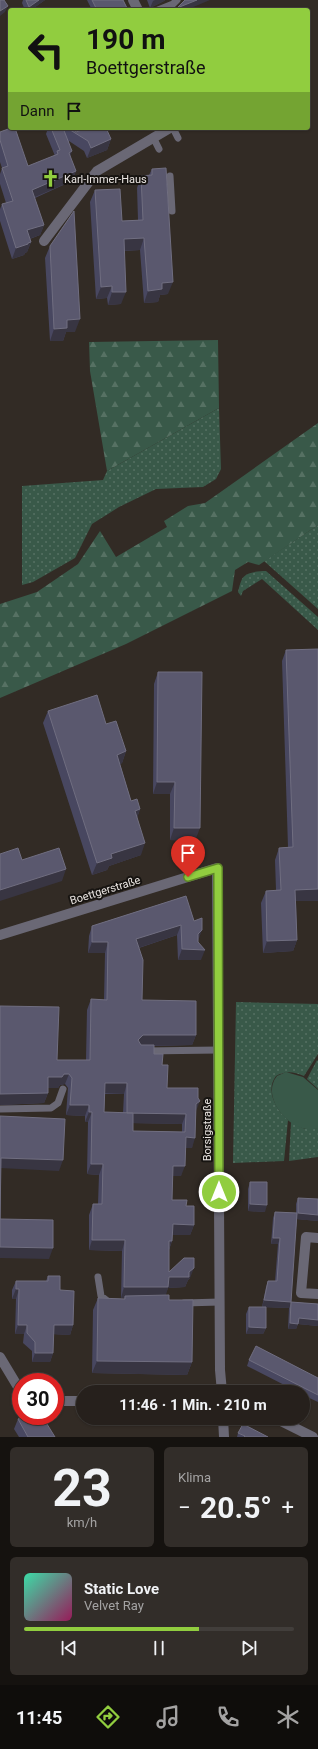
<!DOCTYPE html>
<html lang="de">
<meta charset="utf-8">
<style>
body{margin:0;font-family:Roboto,sans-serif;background:#322d29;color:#f1f3f6;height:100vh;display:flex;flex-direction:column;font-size:15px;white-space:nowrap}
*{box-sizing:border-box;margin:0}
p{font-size:13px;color:#a4a3a3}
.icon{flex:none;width:22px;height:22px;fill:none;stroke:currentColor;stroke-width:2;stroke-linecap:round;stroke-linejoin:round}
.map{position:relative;height:1437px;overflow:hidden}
.sheet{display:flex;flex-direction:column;gap:10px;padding:10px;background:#15120f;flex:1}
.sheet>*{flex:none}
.hud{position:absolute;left:8px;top:8px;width:302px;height:122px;border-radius:4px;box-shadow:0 1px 3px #0004,0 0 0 1px #423e3b;background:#91cd3f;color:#111;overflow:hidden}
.speed{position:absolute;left:12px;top:1373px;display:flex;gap:8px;font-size:20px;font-weight:700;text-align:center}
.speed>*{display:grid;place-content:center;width:52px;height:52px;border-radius:50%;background:#26201c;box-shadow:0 1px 3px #0004,0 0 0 1px #423e3b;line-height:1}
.speed .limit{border:6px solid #d22;background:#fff;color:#111}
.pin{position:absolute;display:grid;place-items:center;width:34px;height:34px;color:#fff;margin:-41px -17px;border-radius:50% 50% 50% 0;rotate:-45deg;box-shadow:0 0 4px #0007}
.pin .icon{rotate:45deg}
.me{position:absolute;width:44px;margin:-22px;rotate:0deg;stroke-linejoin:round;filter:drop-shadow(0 0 3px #0008)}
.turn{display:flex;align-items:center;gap:14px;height:84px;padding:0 12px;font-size:18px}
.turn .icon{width:52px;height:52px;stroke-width:2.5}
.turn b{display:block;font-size:28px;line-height:34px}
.then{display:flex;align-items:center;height:38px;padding:0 12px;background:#0003;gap:8px;font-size:15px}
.big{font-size:30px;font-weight:700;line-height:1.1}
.sheet .widget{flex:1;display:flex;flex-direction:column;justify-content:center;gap:6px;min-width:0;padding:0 14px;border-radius:6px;background:#322d29}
.sheet .dial{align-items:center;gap:0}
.dial b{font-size:52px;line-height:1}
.song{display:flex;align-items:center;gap:12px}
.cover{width:48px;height:48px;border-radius:6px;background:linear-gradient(135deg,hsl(160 70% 55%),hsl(330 70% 35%))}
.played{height:4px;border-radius:2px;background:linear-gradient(90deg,#91cd3f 65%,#423e3b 65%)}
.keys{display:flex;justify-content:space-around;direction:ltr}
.heat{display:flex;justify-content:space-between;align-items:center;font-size:22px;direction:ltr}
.sheet .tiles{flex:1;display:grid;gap:10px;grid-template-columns:1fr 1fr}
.widget:last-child{grid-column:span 2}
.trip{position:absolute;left:76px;top:1385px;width:234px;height:40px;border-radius:20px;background:#26201c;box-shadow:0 1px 3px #0004,0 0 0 1px #423e3b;font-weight:700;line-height:40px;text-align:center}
.tabs{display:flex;height:64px;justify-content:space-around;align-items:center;background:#0f0d0b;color:#a4a3a3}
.tabs .icon{width:28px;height:28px}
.tabs .selected{color:#91cd3f}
.tabs b{font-size:18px;color:#f1f3f6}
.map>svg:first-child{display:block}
.grass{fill:url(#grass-dots)}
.forest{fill:url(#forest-firs)}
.green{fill:#395949}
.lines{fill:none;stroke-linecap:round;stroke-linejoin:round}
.service{stroke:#6a6875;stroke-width:7}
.minor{stroke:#6a6875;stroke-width:10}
.wall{fill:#484760;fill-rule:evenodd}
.shaded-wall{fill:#383542}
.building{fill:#5a586e;stroke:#706e80;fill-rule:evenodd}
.route-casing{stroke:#5e8529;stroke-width:10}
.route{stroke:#91cd3f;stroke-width:7}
.labels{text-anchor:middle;stroke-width:4;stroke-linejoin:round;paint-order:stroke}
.poi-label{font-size:11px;fill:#ebe6e3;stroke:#171411;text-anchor:start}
.street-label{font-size:11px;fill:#ebe6e3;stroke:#171411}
</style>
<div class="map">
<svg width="318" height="1437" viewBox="0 0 318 1437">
<defs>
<pattern id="grass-dots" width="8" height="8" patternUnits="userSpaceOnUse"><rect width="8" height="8" fill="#395949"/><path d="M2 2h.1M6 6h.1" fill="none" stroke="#567163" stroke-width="1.8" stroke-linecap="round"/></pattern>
<pattern id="forest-firs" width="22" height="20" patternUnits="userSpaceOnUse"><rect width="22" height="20" fill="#395949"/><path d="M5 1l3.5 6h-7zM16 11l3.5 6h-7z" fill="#567163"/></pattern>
</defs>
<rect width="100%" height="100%" fill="#322b25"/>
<path class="grass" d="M219,408L221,469L216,479L203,487L156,489L119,507L92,524L75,558L33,582L22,585V486L103,480L107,471Z
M318,525V609L264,561Z
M266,571L318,617V630L262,579L243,591L241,596L238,592C239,588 240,583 242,579C246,572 259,571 266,571Z
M236,1002L318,1004V1054L304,1076C294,1072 286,1070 276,1076C265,1090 276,1110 288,1120L284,1161L233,1163Z
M317,1060L318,1061V1089L307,1079Z
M291,1122L305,1129L318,1128V1157L289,1161Z"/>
<path class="forest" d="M218,340L219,408L107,471L90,371L89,342Z
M318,423V525L259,565L248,562L235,570L232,591L126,644L0,698V604L37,592L78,564L100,531L116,557L167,527L164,521L188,506L205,503Z"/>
<path class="green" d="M286,1072L303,1077L318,1090V1128C293,1137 259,1098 277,1076Z"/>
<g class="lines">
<path class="service" d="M158,10L173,4L177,0
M173,128L178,138
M153,137L159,149
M170,176L172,211
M145,1051L218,1050
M0,1109L51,1108L58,1103L63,1089
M98,1277L101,1296L110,1303
M184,1303L220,1302"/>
<path class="minor" d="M133,0L138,10
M44,241L97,171L170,128
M0,935L217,868L220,1370L222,1392
M318,1238L306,1237L301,1293L318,1294
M0,1357L21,1392
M55,1401H83
M223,1418L224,1437
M275,1418L313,1437"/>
</g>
<path class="wall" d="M23,0H45L31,10H25L22,3Z
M87,0H123L128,10H92Z
M147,0H165L164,1L150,8Z
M48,128H74L76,132L111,139L107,150L87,158L84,151L69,141L70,157L76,171L72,181L35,198L44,225L40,235L30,239L31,242L27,252L25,253L24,255L12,259L0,221V209L2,204L6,203L0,184V174L2,168L0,162V132L28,166L55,156L46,134Z
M152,169L168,294L160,295L158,302L144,303L140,250L124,251L121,304L108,305L107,298L96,299L90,202L95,190L122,221L138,220L137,188L141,176L149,175Z
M50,246L75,332H66L63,341H50L45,258Z
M318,649V901H296L297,940L293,951L263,953L261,903L266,891L276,890L275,860L279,848L288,847L282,661L286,650Z
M158,672L195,841L170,840V794H153L154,684Z
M48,711L106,724L126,751L122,763L120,764L131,801L140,809L137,818L141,855L109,866L107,870L92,875L43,723Z
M186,896L198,941L201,960H178L177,935L139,948L142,1000L196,1035L192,1045L154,1046V1054L162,1065L167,1088L196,1112L192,1148H185L181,1176H172V1200L186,1206L194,1225L190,1235H172V1241L169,1250V1272L190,1278L188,1280L185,1287L168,1288L165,1295L169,1300L192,1362L187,1375L92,1373L93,1310L98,1298L124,1299V1298H121L122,1251L89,1250V1215L93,1204H98L99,1175L87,1174L88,1122H85V1116L66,1115L68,1088L65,1084L60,1085L58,1088H48V1093L44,1103L0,1105V1006L57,1060H86L87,1010L91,999L104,1000L105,953H88L89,936L92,926ZM105,1094H124L123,1113L104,1112ZM133,1123L182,1124V1132L133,1131Z
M250,1182L265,1212L248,1211V1189Z
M298,1198L318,1221L297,1219L289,1308L262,1307L266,1287L268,1281H275L278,1244H271L273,1218L275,1212L296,1213V1204Z
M48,1276L60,1290L73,1325L70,1335L53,1334V1353L50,1362H32V1351L23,1343L24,1334H15L16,1299H12V1290L16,1281H46Z
M291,1302L318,1304V1326L298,1324L296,1329H288L289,1308Z
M249,1307L266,1328L263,1334H246V1314Z
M249,1360L318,1378V1402L303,1395V1392H298L247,1366Z
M18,1419L55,1437H19L14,1429Z
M238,1433L268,1437H237Z"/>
<path class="shaded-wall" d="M39,0H45L31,10H28L29,7Z
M155,0H165L164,1L150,8L153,1Z
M197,0H210L186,10H176L177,8Z
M8,6L5,12L0,16V11Z
M111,139L107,150L87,158L91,148Z
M72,151L69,162V153Z
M76,171L72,181L28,200L32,190Z
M44,225L40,235L23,241L27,230Z
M144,238L140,250L119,251L124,239Z
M31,242L27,252L25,253L24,255L12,259L16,248Z
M173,282L168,294L160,295L158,302L144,303L148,291L162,283Z
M112,286L107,298L96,299L101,287Z
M112,292H126L121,304L108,305Z
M80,319L75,332H66L63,341H50L54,329L67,320Z
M126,751L122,763L112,767L117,755Z
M157,782H175L170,794H153Z
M140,809L136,821L135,811Z
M174,828H200L195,841L170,840Z
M145,843L141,855L109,866L107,870L92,875L97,863L111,854Z
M66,869L62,881L0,901V890Z
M318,889V901H291L295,890Z
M181,925L177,935L132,950L136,939Z
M202,930L198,941V934Z
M297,940L293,951L263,953L267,941Z
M92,942H108L105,953H88Z
M182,949L205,950L201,960H178Z
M143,1035H196L192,1045L139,1046L138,1040Z
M69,1074L65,1084L60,1085L58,1088H44L48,1077Z
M105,1083H127L124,1094L101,1093Z
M48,1093L44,1103L0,1105V1094Z
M200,1101L196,1111V1104Z
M70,1105H89L85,1116L66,1115Z
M89,1112H92L88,1122H85Z
M127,1113L186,1114L182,1124L123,1123Z
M186,1137L195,1138L192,1148H182Z
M1,1158L63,1160L59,1171L0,1168Z
M91,1164H103L99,1175L87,1174Z
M173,1166H185L181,1176H169Z
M250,1204L267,1205L265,1212L248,1211Z
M298,1213L318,1215V1221L295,1219Z
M173,1224L194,1225L190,1235H169Z
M273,1238H280L278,1244H271Z
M92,1240H125L122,1251L89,1250Z
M169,1241H172L168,1252Z
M0,1247L53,1248L49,1259L0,1258Z
M194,1268L190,1278L188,1280L185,1287L168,1288L165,1298L125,1296L124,1298H121L124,1287L189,1272Z
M16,1289H19L16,1299H12Z
M264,1300L291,1302L289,1308L262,1307Z
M299,1318L318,1320V1326L298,1324L296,1329H288L290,1323Z
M18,1325H27L24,1334H15Z
M54,1325H73L70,1335L50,1334Z
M249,1327L266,1328L263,1334H246Z
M35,1353H53L50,1362H32Z
M97,1361L192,1362L187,1375L92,1373Z"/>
<path class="building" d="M0,0H4L8,6L0,11Z
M26,0H39L29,7Z
M92,0H123L128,10H97Z
M185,0H197L177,8Z
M11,128H15L28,166L58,154L57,151L60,150L51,128H63L72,151L69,153L76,171L32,190L44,225L27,230L31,242L28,243V244L16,248L2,204L13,201L2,168L8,166L0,140V132Z
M67,128H74L76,132L87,128H106L111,139L91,148L88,141Z
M166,168L173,282L162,283V289L148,291L144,238L124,239L126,292H112V286L101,287L95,190L120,189L122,221L143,220L141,176L152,175V169Z
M74,211L80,319L67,320V328L54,329L50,246Z
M318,649V889L295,890L297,940L267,941L266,891L281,890L279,848L293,847L286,650Z
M158,672H202L200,828H174L175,782H157Z
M97,695L106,724L116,721L126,751L117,755L131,801L137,799L140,809L135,811L145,843L111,854L112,858L97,863L48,711Z
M18,848L22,860L59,848L66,869L0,890V854Z
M186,896L194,921L202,918V930L198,934V942L205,950L182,949L181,925L136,939L143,960L142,1000L196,1001V1035H143L138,1040L141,1045H154V1054H163L162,1065H168L167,1088H198V1098L200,1101L196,1104L195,1138L186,1137L185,1166H173L172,1200H187L186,1206H194V1225L173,1224L172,1241H169V1272L184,1258H194V1268L189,1272V1277H169L168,1287H124L125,1240H92L93,1204H102L103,1164H91L92,1112H89V1105H70L72,1078L69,1074H64L62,1077H48V1093L0,1094V1006L59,1007L57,1060H90L91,999L107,1000L108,942H92V926ZM105,1083H127V1113L186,1114L185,1132L133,1131V1113L104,1112Z
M0,1116L65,1119L63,1160L1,1158L0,1219L53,1220V1248L0,1247Z
M250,1182H267V1205L250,1204Z
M298,1198L318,1199V1215L298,1213Z
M275,1212L297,1213L291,1302L264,1300L268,1281H277L280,1238H273Z
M48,1276H60V1290L74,1291L73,1325H54L53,1353H35V1342L27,1333V1325H18L19,1289H16V1281H48Z
M169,1295V1300H193L192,1362L97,1361L98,1298L125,1299V1296Z
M291,1302L318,1304V1320L299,1318L298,1324L290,1323Z
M249,1307H266V1328L249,1327Z
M256,1346L318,1378V1395L249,1360Z
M24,1416H42L55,1437H28L18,1419Z
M243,1424L268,1437H244L245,1436L238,1433Z"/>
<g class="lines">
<defs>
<path id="route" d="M188,877L218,868L219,1192"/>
</defs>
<use href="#route" class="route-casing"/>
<use href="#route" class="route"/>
</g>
<defs>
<symbol id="church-bare" viewBox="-9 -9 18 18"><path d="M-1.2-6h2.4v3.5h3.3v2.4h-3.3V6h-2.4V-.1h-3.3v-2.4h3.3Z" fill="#91cd3f" stroke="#171411" stroke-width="2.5" paint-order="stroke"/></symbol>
</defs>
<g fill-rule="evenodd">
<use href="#church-bare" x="38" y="166" width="25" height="25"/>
</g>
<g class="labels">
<g class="poi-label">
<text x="64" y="183">Karl-Immer-Haus</text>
</g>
<g class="street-label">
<text transform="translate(105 890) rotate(-17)" y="4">Boettgerstraße</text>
<text transform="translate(207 1130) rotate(-90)" y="4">Borsigstraße</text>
</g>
</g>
</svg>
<div class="speed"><div class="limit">30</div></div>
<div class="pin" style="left:188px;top:877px;background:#d93025"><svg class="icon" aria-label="arrive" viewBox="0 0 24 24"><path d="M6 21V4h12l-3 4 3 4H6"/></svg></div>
<svg class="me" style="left:219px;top:1192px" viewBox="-20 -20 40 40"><circle r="17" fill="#91cd3f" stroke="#fff" stroke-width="3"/><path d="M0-11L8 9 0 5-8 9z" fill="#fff"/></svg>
<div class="trip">11:46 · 1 Min. · 210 m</div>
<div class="hud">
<div class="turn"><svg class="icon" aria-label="left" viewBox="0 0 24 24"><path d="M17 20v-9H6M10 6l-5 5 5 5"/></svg><div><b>190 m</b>Boettgerstraße</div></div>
<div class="then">Dann<svg class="icon" aria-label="arrive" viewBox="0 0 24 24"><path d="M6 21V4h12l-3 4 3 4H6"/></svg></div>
</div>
</div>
<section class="sheet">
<div class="tiles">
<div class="widget dial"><b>23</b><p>km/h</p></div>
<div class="widget"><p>Klima</p>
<div class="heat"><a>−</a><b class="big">20.5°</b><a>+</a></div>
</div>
<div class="widget">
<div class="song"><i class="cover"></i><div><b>Static Love</b><p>Velvet Ray</p></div></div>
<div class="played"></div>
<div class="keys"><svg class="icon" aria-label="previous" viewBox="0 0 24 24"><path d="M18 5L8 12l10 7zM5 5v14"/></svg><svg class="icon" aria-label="pause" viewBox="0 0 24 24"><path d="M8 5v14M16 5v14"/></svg><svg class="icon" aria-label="next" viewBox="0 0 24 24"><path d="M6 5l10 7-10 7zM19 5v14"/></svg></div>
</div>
</div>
</section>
<nav class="tabs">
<b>11:45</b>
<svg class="icon selected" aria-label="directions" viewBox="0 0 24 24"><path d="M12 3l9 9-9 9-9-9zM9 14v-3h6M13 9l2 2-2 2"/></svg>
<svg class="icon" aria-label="music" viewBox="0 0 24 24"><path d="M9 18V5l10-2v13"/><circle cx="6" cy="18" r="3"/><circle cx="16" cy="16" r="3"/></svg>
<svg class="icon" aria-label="phone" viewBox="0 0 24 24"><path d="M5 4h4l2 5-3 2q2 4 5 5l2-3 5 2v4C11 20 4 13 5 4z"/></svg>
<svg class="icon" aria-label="climate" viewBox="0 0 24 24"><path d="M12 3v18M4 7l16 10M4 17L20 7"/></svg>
</nav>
